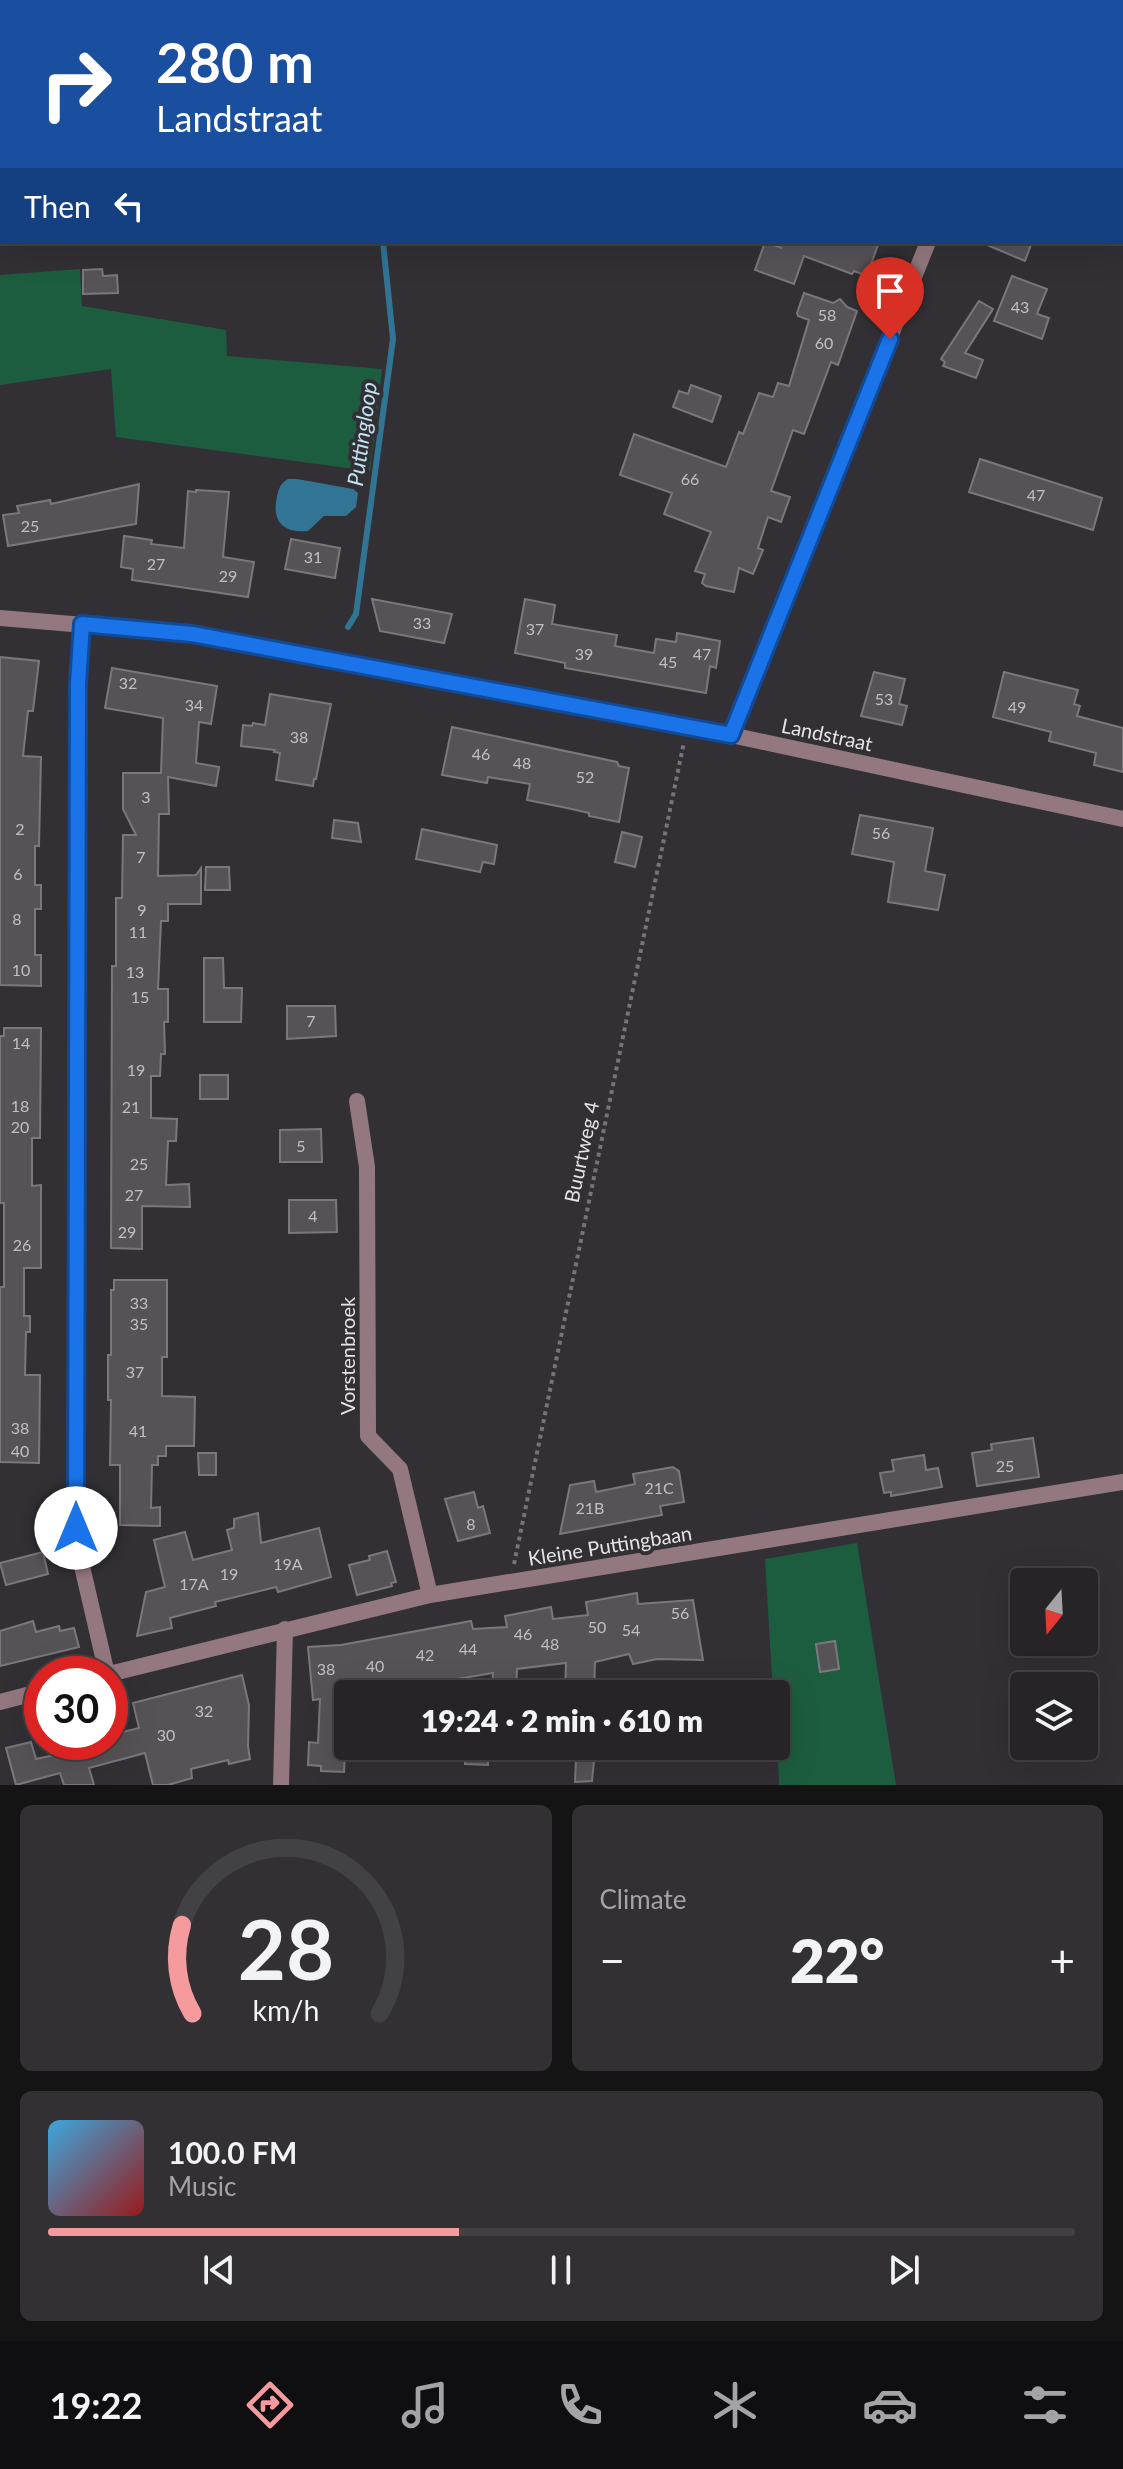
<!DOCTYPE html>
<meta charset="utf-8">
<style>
body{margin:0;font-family:Lato,sans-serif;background:#323033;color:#f1f3f6;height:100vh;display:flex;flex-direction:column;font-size:30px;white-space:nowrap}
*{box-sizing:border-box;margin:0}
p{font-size:26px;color:#a4a4a7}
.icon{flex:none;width:44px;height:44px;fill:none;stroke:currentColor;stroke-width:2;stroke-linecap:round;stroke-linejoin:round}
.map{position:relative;height:1785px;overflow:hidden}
.details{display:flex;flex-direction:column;gap:20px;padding:20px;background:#151415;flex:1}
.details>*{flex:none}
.top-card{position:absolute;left:0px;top:0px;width:1124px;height:244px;box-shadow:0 8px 32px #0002,0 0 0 2px #424144;background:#1a4fa0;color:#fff;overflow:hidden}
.needle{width:52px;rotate:198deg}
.tools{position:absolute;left:1010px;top:1568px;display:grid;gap:16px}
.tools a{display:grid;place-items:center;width:88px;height:88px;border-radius:8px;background:#262427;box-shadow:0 8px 32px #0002,0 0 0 2px #424144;font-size:40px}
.speed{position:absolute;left:24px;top:1656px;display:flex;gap:16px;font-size:40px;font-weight:700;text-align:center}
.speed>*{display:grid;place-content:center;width:104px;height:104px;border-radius:50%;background:#262427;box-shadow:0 8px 32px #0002,0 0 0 2px #424144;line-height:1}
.speed .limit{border:12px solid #d22;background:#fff;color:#111}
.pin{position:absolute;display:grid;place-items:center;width:68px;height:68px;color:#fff;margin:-82px -34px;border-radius:50% 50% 50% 0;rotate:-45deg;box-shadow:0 0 8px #0007}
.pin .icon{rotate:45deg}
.me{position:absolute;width:88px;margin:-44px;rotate:0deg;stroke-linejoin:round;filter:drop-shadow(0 0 6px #0008)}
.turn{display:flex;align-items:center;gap:28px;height:168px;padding:0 24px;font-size:36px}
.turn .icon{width:104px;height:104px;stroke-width:2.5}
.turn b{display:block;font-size:56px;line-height:68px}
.then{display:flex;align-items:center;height:76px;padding:0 24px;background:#0003;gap:16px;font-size:30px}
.big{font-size:60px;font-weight:800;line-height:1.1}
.details .widget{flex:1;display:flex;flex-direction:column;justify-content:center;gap:12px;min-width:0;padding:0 28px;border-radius:12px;background:#323033}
.details .dial{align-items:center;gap:0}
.dial svg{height:208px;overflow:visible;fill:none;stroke:#424144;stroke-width:7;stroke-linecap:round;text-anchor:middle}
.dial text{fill:#f1f3f6;stroke:none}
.song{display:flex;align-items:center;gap:24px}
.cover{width:96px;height:96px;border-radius:12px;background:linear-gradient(135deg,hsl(200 70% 55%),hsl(0 70% 35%))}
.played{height:8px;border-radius:4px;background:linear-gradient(90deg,#f59b9e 40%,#424144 40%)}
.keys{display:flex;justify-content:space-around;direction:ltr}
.heat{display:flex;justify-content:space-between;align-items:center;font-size:44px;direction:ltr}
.details .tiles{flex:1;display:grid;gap:20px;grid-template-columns:1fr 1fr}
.widget:last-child{grid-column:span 2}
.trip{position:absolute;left:334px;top:1680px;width:456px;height:80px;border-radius:8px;background:#262427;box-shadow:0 8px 32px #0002,0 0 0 2px #424144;font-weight:800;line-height:80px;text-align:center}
.tabs{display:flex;height:128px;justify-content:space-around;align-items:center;background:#0f0e10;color:#a4a4a7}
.tabs .icon{width:56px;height:56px}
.tabs .active{color:#f59b9e}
.tabs b{font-size:36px;color:#f1f3f6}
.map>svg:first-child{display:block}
.green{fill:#1d5d3f}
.water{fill:#327493}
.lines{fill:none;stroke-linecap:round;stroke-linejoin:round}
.stream{stroke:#327493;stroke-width:6}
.building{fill:#565357;stroke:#7b787c;stroke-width:2}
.path{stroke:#767478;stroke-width:4;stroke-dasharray:4 4;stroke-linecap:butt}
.street{stroke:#94787f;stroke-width:16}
.route-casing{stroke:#114b97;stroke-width:20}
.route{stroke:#1a73e8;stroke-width:14}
.labels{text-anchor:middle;stroke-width:8;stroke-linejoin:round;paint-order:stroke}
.number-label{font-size:16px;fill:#c0bfc2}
.street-label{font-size:20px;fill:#e4e3e5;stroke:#323034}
.water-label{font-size:22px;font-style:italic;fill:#c1e4f7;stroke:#323034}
</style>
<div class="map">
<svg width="1123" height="1785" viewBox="0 0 1123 1785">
<rect width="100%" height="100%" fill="#323034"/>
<path class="green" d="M80,269L82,306L226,330L227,356L382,369L370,471L116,437L111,369L0,385V275Z
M857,1543L896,1785H779L776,1694H773L765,1559Z"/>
<path class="water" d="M288,479H297L353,489L358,493L356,507L346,516H324L308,531C287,533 273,525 276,502C278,492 278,485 288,479Z"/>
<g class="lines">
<path class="stream" d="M334,0V2
M348,627L356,614L393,339L383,242"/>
</g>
<path class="building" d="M765,242L782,248L771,244V242H879L867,276L854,271L852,274L804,256L794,284L755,270Z
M980,242H1032L1025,261Z
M102,269L103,276L117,275L118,293L83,294V270Z
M1012,276L1047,289L1037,314L1049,318L1042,339L994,321Z
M804,293L833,303L840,299L847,307L857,311L838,365L831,362L804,434L793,430L771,491L790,497L781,522L768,517L758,548L763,550L753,574L739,568L734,592L706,586L702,583L705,574L695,571L711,532L664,514L672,493L620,475L634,434L726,467L739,432L743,434L759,393L773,397L778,383L789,386L809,320L798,316L797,313Z
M979,301L993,309L965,353L983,360L976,378L943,366L945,362L941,359Z
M691,385L721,396L712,422L673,407L679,391L688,394Z
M980,459L1102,498L1093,530L969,492Z
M139,484L136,524L8,546L3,515L19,513L17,506L50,500L51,504Z
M196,490L229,492L223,557L254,562L248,597L132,580L133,569L121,567L124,536L152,540L151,544L184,548L188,491L196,492Z
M291,539L340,548L335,578L285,569Z
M372,599L452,614L444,643L380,631Z
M525,599L555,605L552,624L617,635L615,646L654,653L656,639L676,642L677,633L720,641L716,668L710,666L706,693L565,668V663L515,653Z
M0,657L39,661L33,711H28L23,756L41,757L39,846H35V885H41V909H35V955H41V986L0,985Z
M112,668L217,686L211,724L199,722L196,763L219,767L216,786L168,777L169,814H159L158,876L196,875L201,868V904H168V921H161L158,989H168V1022H164L165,1054H161L160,1076H151V1118L177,1119L176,1141H168L166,1185L189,1184L190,1207L142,1206V1249L111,1248L112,966H116V898H122L123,835H136L123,809V773H161L163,718L105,708Z
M874,672L905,679L899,704L907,706L902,725L861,716Z
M1004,672L1078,690L1074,704L1080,706L1077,716L1123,728V772L1094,765L1096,753L1049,741L1051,732L993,717Z
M270,694L331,704L316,779H314L313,786L276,780L280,753L274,752L275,750L241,746L243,725L252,726L253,723L265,725Z
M452,727L617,762L619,766L629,768L619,822L589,816V813L567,808L527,800L530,784L488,777L487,783L442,775Z
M860,815L933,828L925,871L945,875L938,910L888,902L894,862L852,854Z
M334,820L358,823L361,842L332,838Z
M422,829L497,845L494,864L483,862L480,872L416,859Z
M622,832L642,837L635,867L615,862Z
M206,867H229L230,890H205Z
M204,958H223L224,988H242L241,1022H204Z
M287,1006H335L336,1036L287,1039Z
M4,1028H41L40,1138H32V1186L41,1185V1268H24V1316H30V1332H26L25,1375H40L39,1463L0,1462V1287H4V1203H0V1036H4Z
M200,1075H228V1099H200Z
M321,1129L322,1162H280V1130Z
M289,1200H336L337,1232L289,1233Z
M114,1280H167V1357H162V1396L195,1397L194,1446H166V1456H158V1465H152L151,1508L160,1507V1526L120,1525V1465H110L111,1400H108V1355H111V1290H114Z
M1033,1438L1039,1477L977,1486L972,1453L992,1450L991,1444Z
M198,1453H216V1475H199Z
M924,1455L926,1470L938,1468L942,1487L891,1496V1492L884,1493L880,1473L894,1471L892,1460Z
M673,1467L679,1471L684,1502L660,1506L662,1515L560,1534L570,1485L594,1481L596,1492L635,1484L633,1474Z
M474,1492L478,1508L483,1506L490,1533L458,1541L445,1499Z
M258,1513L261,1543L319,1528L331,1577L278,1592L276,1587L215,1602L216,1606L170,1618L172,1628L137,1636L146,1592L165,1587L154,1540L185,1532L193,1560L232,1550L227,1530L234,1528V1519Z
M387,1551L396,1582L391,1583L392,1586L357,1595L349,1565L370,1560L369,1556Z
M43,1552L48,1574L6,1585L0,1563Z
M637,1593L638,1604L693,1600L703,1660L657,1659L633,1664L629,1654L595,1662L594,1694H565L566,1663L517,1669L516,1693L492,1692L493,1673L410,1687L411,1694H370L368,1681L335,1685L337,1716L347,1717L344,1772L321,1771V1766L308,1765L309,1742L318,1743L320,1699L313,1700L308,1647L341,1645L471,1621L473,1629L507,1627L505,1616L551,1607L553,1619L588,1615L586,1602Z
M33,1621L36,1632L59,1626L60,1631L74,1628L79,1647L0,1666V1631Z
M835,1641L839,1669L820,1672L816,1644Z
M242,1675L249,1705L248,1746L250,1759L229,1764L228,1760L191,1769L192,1778L168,1785H153L145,1753L89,1768L94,1785H64L60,1773L16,1785L6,1748L31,1742L36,1759L68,1752L67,1747L84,1742H110V1735L139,1728L133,1703Z
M466,1746H489L488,1765L465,1764Z
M576,1759L594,1761L592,1781L575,1782Z"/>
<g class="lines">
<path class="path" d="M514,1564L684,742"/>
<path class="street" d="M962,0L970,2
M1122,21H1123
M0,618L192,634L731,735L1123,819
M82,624L78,684L76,1528L81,1562L107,1674
M731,735L928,242
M357,1101L367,1167L368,1436L400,1469L430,1595
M109,1674L430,1595L1123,1482
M0,1702L42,1691
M281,1785L285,1629"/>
</g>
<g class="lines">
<defs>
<path id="route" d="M76,1528L78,684L82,624L192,634L731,735L890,339"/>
</defs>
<use href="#route" class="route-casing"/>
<use href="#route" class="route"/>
</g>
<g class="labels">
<g class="number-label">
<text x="1020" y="313">43</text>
<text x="827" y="321">58</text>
<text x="824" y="349">60</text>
<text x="690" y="485">66</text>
<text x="1036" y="501">47</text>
<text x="30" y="532">25</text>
<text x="313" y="563">31</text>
<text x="156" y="570">27</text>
<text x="228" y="582">29</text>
<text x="422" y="629">33</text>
<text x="535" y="635">37</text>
<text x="584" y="660">39</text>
<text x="702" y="660">47</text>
<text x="668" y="668">45</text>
<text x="128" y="689">32</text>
<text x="884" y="705">53</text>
<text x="194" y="711">34</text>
<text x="1017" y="713">49</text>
<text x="299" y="743">38</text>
<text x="481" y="760">46</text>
<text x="522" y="769">48</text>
<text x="585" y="783">52</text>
<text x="146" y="803">3</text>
<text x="20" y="835">2</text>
<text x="881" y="839">56</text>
<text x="141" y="863">7</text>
<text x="18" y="880">6</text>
<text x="142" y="916">9</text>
<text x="17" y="925">8</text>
<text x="138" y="938">11</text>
<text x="21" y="976">10</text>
<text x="135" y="978">13</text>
<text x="140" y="1003">15</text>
<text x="311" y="1027">7</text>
<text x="21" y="1049">14</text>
<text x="136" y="1076">19</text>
<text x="20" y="1112">18</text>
<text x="131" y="1113">21</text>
<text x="20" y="1133">20</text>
<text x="301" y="1152">5</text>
<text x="139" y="1170">25</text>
<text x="134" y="1201">27</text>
<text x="313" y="1222">4</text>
<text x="127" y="1238">29</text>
<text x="22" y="1251">26</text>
<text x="139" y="1309">33</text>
<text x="139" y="1330">35</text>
<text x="135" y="1378">37</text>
<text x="20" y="1434">38</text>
<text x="138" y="1437">41</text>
<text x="20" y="1457">40</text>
<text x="1005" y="1472">25</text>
<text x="659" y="1494">21C</text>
<text x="590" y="1514">21B</text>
<text x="471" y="1530">8</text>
<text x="288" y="1570">19A</text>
<text x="229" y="1580">19</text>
<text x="194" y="1590">17A</text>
<text x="680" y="1619">56</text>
<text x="597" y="1633">50</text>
<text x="631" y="1636">54</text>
<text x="523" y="1640">46</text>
<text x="550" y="1650">48</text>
<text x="468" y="1655">44</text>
<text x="425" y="1661">42</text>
<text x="375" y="1672">40</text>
<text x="326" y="1675">38</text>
<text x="204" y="1717">32</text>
<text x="166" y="1741">30</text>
</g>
<g class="street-label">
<text transform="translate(827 735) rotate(12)" y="7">Landstraat</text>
<text transform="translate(582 1152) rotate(-78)" y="7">Buurtweg 4</text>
<text transform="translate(348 1356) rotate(-90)" y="7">Vorstenbroek</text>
<text transform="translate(610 1546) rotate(-9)" y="7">Kleine Puttingbaan</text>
</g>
<g class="water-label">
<text transform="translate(362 434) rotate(-82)" y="8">Puttingloop</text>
</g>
</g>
</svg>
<div class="tools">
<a><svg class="needle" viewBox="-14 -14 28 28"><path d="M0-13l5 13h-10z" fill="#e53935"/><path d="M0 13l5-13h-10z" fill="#a4a4a7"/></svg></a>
<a><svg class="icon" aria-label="layers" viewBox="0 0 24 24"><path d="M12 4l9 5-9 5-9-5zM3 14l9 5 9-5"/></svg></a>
</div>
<div class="speed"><div class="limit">30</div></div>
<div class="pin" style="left:890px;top:339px;background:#d93025"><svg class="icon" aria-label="arrive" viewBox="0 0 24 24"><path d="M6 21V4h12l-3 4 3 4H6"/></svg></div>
<svg class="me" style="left:76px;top:1528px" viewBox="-20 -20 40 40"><circle r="19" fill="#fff"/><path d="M0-13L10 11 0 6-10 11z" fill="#1a73e8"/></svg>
<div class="trip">19:24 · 2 min · 610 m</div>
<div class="top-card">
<div class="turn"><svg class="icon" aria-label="right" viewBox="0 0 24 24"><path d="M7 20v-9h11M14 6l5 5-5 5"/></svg><div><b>280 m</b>Landstraat</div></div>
<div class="then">Then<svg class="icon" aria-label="left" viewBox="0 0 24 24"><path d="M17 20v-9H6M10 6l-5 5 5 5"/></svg></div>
</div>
</div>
<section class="details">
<div class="tiles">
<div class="widget dial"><svg viewBox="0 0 100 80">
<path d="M14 69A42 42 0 1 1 86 69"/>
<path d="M14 69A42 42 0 0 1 10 35" stroke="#f59b9e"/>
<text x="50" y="56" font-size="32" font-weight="700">28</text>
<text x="50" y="72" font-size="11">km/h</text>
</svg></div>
<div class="widget"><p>Climate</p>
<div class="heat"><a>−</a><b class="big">22°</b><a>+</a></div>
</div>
<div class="widget">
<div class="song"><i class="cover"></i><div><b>100.0 FM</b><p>Music</p></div></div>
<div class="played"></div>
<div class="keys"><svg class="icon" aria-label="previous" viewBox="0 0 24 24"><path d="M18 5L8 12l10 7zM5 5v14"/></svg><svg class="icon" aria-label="pause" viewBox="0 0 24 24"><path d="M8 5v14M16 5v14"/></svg><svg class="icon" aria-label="next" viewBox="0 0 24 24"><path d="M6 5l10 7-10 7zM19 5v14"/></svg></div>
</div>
</div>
</section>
<nav class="tabs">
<b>19:22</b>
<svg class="icon active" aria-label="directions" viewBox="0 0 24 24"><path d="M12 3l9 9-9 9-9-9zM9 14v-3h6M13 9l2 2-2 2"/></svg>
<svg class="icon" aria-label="music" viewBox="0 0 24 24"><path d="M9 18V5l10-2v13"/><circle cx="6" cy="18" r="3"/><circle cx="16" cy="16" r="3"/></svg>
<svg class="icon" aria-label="phone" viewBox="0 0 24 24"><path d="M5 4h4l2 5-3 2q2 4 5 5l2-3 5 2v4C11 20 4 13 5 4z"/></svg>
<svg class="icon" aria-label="climate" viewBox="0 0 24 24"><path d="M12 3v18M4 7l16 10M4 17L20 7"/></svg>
<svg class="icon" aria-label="car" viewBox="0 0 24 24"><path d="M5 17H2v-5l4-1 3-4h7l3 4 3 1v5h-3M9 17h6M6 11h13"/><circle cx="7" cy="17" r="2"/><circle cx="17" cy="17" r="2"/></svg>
<svg class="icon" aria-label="filters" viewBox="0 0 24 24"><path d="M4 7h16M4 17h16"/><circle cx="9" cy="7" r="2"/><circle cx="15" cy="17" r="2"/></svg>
</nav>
